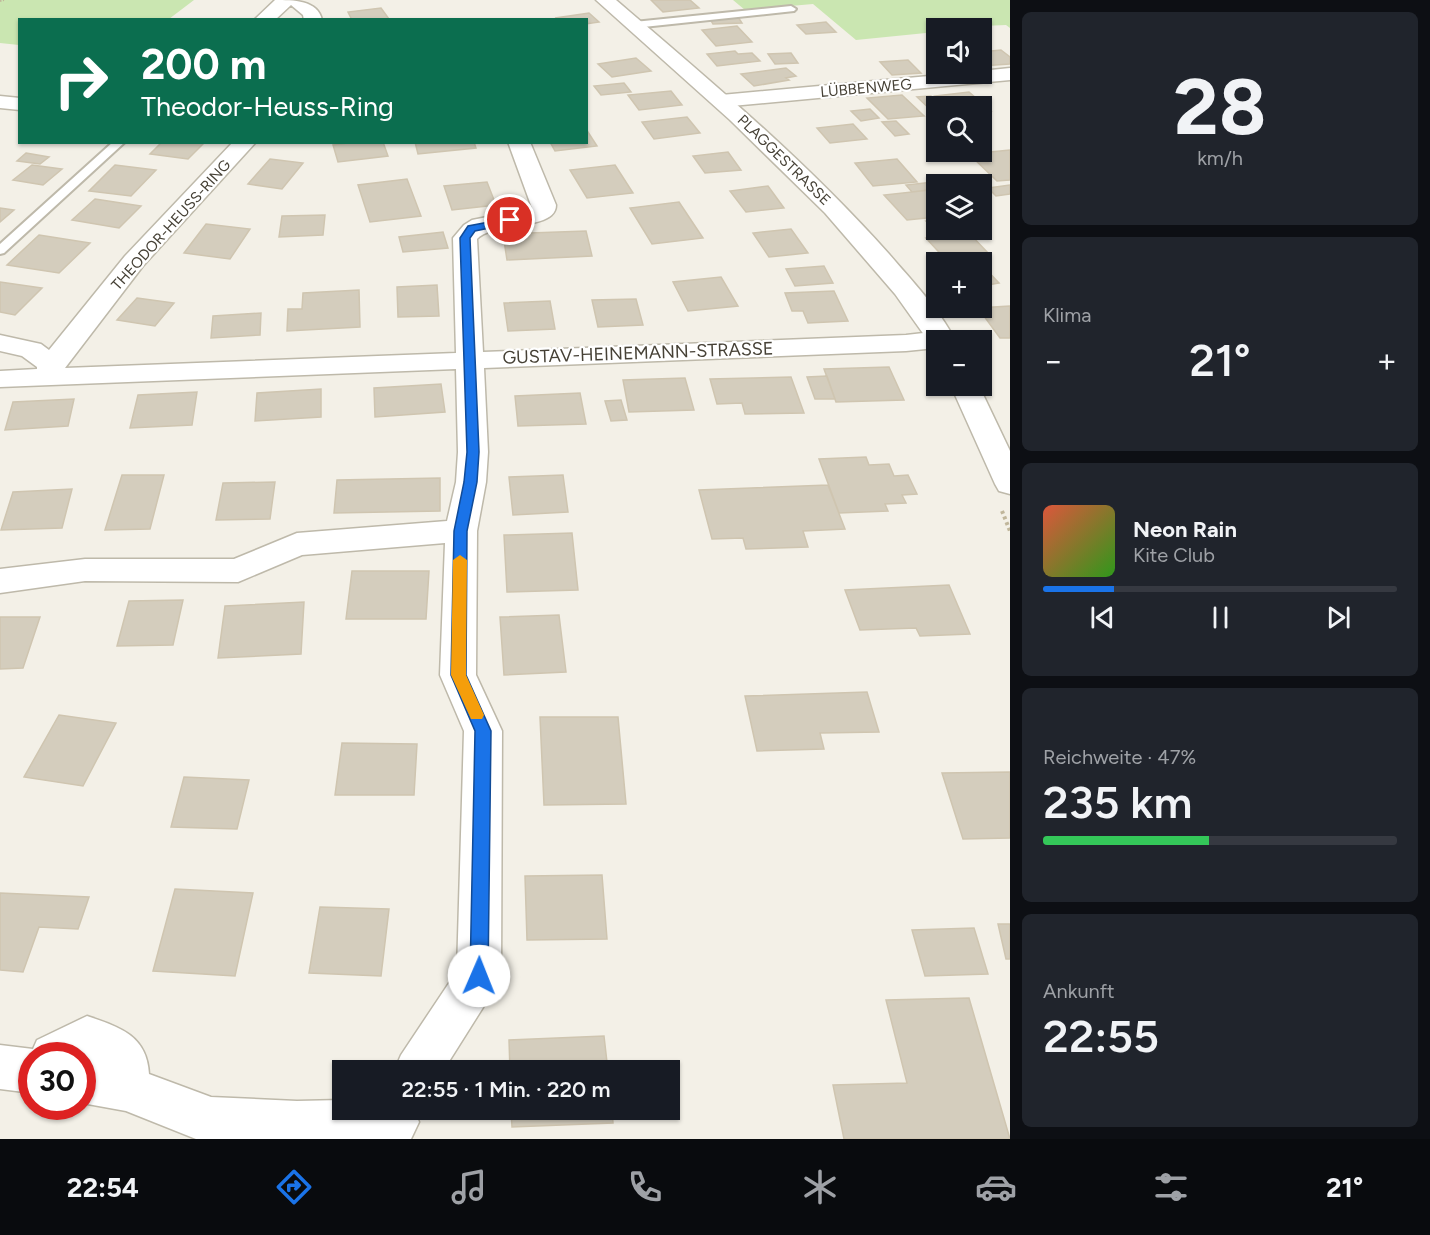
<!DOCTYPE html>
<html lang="de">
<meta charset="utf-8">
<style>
body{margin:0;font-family:Figtree,sans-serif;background:#20242c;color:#f1f3f6;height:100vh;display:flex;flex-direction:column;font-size:22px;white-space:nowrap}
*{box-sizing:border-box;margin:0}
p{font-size:20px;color:#9ea1a6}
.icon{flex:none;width:33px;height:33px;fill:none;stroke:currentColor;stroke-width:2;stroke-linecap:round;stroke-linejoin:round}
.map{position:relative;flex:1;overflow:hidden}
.side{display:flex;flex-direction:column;gap:12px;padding:12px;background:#0d0f14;width:420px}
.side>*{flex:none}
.banner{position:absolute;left:18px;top:18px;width:570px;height:126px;border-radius:0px;box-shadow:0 2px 4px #0004;background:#0b6e4f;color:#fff;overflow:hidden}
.tools{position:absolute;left:926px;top:18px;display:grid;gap:12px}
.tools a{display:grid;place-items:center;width:66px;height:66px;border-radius:0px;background:#171b24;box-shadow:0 2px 4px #0004;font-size:30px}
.speed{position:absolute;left:18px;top:1042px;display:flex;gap:12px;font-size:30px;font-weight:700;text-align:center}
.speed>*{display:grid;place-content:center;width:78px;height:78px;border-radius:50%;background:#171b24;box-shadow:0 2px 4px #0004;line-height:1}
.speed .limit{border:9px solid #d22;background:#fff;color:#111}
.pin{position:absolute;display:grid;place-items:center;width:51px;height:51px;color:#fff;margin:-26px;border:3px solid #fff;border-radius:50%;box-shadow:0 2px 6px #0007}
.me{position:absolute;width:66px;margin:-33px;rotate:1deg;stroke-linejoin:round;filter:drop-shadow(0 0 4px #0008)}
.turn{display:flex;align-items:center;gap:21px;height:126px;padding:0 24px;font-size:27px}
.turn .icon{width:78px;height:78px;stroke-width:2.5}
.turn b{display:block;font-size:42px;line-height:51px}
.big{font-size:45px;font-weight:600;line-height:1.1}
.side .tile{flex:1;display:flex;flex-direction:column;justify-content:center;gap:9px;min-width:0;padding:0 21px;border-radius:9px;background:#20242c}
.side .dial{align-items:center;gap:0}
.dial b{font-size:78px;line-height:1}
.song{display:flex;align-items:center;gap:18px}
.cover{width:72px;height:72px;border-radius:9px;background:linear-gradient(135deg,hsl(10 70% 55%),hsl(110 70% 35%))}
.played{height:6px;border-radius:3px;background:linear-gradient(90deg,#1a73e8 20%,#363941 20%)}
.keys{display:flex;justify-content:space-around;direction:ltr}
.heat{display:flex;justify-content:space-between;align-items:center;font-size:33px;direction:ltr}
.charge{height:9px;border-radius:4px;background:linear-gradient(90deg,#34c759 47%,#363941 0)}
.trip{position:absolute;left:332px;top:1060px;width:348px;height:60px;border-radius:0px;background:#171b24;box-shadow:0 2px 4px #0004;font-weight:600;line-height:60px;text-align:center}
.menu{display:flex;height:96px;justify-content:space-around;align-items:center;background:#090b0e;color:#9ea1a6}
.menu .icon{width:42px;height:42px}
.menu .active{color:#1a73e8}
.menu b{font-size:27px;color:#f1f3f6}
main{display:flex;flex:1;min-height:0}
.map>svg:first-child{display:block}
.green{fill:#cae6b1}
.building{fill:#d4cdbd;stroke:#cfc5b0;stroke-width:1.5}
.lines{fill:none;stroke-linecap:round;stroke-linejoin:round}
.service-casing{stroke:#beb9aa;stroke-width:4}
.minor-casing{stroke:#beb9aa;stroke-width:3}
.tertiary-casing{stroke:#beb9aa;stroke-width:3}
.path-far1{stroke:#c0b69b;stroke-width:2;stroke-dasharray:1.5 1.5;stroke-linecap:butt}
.path{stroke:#c0b69b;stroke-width:4;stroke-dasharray:3 3;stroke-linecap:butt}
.service{fill:#fff;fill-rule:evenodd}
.minor{fill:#fff;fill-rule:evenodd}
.tertiary{fill:#fff;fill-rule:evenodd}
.route{fill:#1a73e8;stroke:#114b97;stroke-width:1.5}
.slow{fill:#f59e0b}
.labels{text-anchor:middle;stroke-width:4.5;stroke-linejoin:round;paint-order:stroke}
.far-street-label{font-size:15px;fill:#464136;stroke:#fff}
.street-label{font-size:18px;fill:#464136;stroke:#fff}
</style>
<main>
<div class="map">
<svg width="1010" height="1139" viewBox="0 0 1010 1139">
<rect width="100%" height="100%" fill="#f3f0e7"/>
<path class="green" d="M0,0H194L169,19L20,20L19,45L0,43Z
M733,0H1010V28L1006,25L936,28V32L856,40L813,4L745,10Z"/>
<path class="building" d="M651,0H690L699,8L663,12Z
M381,8L389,19L352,20L348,12Z
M589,13L599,22L586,24V20L555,18Z
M738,17L742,23L713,24L710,19Z
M826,22L836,32L806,34L797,25Z
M737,26L752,42L716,46L702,30Z
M1001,50L1010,57V64L981,66V52Z
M735,51L738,54L752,53L760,61L717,66L707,54Z
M791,53L798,63L775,64L768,54Z
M636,58L651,71L612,77L598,64Z
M908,60L921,73L892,75L880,62Z
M786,68L796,76L786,78L789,80L754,86L741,74Z
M624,83L631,92L601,95L594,86Z
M671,91L682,105L639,110L628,95Z
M969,92L991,111L981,112V106H947L935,96Z
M902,95L924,116L888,119L867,98Z
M931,96L943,106H936V115L917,97Z
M870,109L879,118L861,121L851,111Z
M687,117L700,133L654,139L642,122Z
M896,121L909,134L895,136L882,122Z
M853,124L867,139L830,143L817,128Z
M586,129L597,146L555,151L550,142H586Z
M162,142H199L204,143L188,159L150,154Z
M357,142H383L388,156L338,162L333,145Z
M415,142H474L476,148L418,154Z
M1010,150V180L997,181L969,154Z
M728,152L741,170L705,173L693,156Z
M26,153L49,157L40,164L17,161Z
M270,159L303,163L282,189L248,184Z
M897,159L917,182L873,186L855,163Z
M32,165L62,169L43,185L13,180Z
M115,165L156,170L131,196L89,191Z
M615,165L633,193L587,198L570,170Z
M407,179L421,216L370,222L358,185Z
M487,182L496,205L452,210L444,186Z
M933,182L936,189L912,192L906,185Z
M1010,185V194L996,196L988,188Z
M768,186L784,208L746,212L730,191Z
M930,190L936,197V217L907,220L884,195Z
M95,199L141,206L119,228L72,220Z
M679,202L703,238L652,244L630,208Z
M0,208L14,210L0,222Z
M325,215L323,235L279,237L282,216Z
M936,220V230H966L969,233L940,236L926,221Z
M206,224L250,229L230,259L184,253Z
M791,229L808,253L769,257L753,233Z
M586,231L592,256L507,260L503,234Z
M443,232L448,248L403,252L399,237Z
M969,233L989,254L974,256L980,262H948L926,238Z
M39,235L90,243L59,273L7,265Z
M981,264L999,283L981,286Z
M824,266L833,283L795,286L786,269Z
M721,277L738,306L688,311L673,282Z
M0,282L42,288L15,315L0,312Z
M437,285L439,316L398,317L397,287Z
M359,290L360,327L287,331L288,309H302L303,293Z
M834,291L848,321L808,323L803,311H792L785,293Z
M137,298L174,303L155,326L117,320Z
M636,299L643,325L598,327L592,300Z
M550,301L555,329L508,331L504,303Z
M1010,306V338H1000L978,308Z
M261,313L260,335L211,338L213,316Z
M889,367L904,400L836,402L824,369Z
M827,376L835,399H815L807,377Z
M791,377L804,413L745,414L742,403L717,404L710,379Z
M685,378L694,410L629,412L623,380Z
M441,384L445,412L375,417L374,388Z
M321,389V417L255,421L257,393Z
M197,392L192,425L130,428L138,395Z
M580,393L586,424L518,426L515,396Z
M74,399L68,426L5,430L13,402Z
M621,400L627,420L611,421L605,401Z
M866,457L869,465L889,464L894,476L908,475L917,494L902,495L906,503L885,504L888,511L839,513L819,459Z
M122,475H164L150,529L105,530Z
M563,475L568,512L513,515L509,477Z
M440,478V511L334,513L337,480Z
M275,482L270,519L216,520L223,483Z
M828,485L845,529L803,531L808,547L746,549L743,538L712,539L699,490Z
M72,489L62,528L1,530L13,492Z
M572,533L578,590L507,592L504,535Z
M352,571H429L426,619H346Z
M949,585L970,634L920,636L916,628L860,630L845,590Z
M183,600L173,645L117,646L129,601Z
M304,602L301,654L218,658L225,606Z
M559,615L566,672L504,675L500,617Z
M0,617H40L23,668L0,669Z
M867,692L879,732L820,733L824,749L757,751L745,696Z
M59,715L116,723L83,786L24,777Z
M540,717H618L626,804L544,805Z
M342,743L417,744L414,795H335Z
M1010,772V838L963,839L942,773Z
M184,777L249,780L237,829L171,827Z
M602,875L607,939L527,940L525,876Z
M175,889L253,893L235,976L153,971Z
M0,893L89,897L78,929L39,927L23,972L0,970Z
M320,907L389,909L381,976L309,973Z
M998,924H1010V959H1006Z
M974,928L988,974L925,976L912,930Z
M969,998L1010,1139H844L833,1085L907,1083L886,1000Z
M604,1036L608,1071H510L509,1040Z
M511,1110H612L613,1123L512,1127Z"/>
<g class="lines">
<defs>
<path id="service" d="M791,6L796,9L794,11L634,28L629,25L634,22Z
M113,142H125L4,253L0,254V244Z"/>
<path id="minor" d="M275,0C293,0 318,0 322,20H304L303,15L291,5L275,20H254Z
M1010,68V80L721,107L714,105L711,101L714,97L721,95L951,74H981V71Z
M0,96L20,98V110L0,108Z
M233,142H256L143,266L65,368L456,353L453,238L464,225L472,220L532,208L508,142H530L556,205C556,231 494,221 477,239L483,352L906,335L941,331L951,333L954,339L936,340V348L906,351L484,368L488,452L486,482L477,531L476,675L502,731L501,976L494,990L443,1071H394L401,1055L457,971L464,731L440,675L445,543L302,555L238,582L85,581L0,593V569L85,559H234L297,533L447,521L456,482L458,452L456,369L0,387V371L37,369V367L22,356L0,351V335L41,344L49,350L125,256Z
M87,1016C119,1027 147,1035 149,1074L211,1097L297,1101L342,1100V1110H414L419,1122L411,1139H196L126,1111L82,1103V1056H32V1093L0,1089V1045L33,1049L37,1040Z"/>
<path id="tertiary" d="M596,0H616C711,81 806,161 889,254C912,281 940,310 955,340H936V347L932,346L895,294L825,213L730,120Z
M951,386H979L1010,451V494L999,491L995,484Z"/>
</defs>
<use href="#service" class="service-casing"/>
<use href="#minor" class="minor-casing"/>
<use href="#tertiary" class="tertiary-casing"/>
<path class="path-far1" d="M0,1L4,0"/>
<path class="path" d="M1002,511L1010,531"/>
<use href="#service" class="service"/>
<use href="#minor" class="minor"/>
<use href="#tertiary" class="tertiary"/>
</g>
<path class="route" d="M510,218L515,220L514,223L475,231L470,238L479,452L477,482L467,531L466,675L491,731L488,976L485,982L479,984L472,982L470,976L475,731L451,675L454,531L464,482L467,452L460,238L468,226Z"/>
<path class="slow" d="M460,555L467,560L466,675L484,715L482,719H471L451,675L453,560Z"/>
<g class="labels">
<g class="far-street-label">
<text transform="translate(866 88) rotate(-5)" y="5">LÜBBENWEG</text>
<text transform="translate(784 160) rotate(44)" y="5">PLAGGESTRASSE</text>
<text transform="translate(171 225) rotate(-48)" y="5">THEODOR-HEUSS-RING</text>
</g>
<g class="street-label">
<text transform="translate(638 353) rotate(-2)" y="6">GUSTAV-HEINEMANN-STRASSE</text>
</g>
</g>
</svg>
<div class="tools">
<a><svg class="icon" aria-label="sound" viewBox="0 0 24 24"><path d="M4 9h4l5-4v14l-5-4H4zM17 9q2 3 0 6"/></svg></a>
<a><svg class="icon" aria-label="search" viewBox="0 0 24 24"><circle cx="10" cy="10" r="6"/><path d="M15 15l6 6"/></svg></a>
<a><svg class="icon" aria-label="layers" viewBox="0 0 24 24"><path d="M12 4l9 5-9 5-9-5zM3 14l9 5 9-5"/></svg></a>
<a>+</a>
<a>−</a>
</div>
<div class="speed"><div class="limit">30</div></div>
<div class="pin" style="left:510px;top:220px;background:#d93025"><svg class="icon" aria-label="arrive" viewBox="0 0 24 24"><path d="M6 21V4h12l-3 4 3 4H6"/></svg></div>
<svg class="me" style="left:479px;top:976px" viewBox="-20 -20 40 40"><circle r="19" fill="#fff"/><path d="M0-13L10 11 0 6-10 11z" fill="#1a73e8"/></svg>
<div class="trip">22:55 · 1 Min. · 220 m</div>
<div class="banner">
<div class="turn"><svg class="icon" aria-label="right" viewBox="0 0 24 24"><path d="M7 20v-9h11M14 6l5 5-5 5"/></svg><div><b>200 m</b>Theodor-Heuss-Ring</div></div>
</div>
</div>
<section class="side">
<div class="tile dial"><b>28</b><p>km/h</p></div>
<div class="tile"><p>Klima</p>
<div class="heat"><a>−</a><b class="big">21°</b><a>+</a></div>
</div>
<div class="tile">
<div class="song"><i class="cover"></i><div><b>Neon Rain</b><p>Kite Club</p></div></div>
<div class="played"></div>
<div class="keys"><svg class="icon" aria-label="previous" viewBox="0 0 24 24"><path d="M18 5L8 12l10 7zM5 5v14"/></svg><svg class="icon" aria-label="pause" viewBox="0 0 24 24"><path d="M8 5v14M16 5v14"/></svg><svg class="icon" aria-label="next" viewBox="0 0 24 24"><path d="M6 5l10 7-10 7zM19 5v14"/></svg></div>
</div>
<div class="tile"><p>Reichweite · 47%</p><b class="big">235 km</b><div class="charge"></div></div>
<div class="tile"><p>Ankunft</p><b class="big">22:55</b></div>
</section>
</main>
<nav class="menu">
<b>22:54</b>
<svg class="icon active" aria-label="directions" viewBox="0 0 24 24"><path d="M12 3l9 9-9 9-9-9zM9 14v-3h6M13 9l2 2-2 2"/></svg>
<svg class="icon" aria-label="music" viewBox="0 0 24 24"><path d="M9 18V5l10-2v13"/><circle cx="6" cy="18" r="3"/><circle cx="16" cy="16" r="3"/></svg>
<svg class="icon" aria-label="phone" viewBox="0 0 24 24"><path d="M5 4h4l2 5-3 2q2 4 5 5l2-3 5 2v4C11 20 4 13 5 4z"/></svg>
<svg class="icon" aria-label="climate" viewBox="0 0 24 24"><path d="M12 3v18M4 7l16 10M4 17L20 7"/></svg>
<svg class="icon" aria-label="car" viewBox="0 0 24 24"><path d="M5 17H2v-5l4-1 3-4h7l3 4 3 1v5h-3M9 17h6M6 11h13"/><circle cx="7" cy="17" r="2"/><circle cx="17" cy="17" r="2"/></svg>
<svg class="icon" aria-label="filters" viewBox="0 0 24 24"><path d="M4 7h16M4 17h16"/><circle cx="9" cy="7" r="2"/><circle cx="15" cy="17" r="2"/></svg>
<b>21°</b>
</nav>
